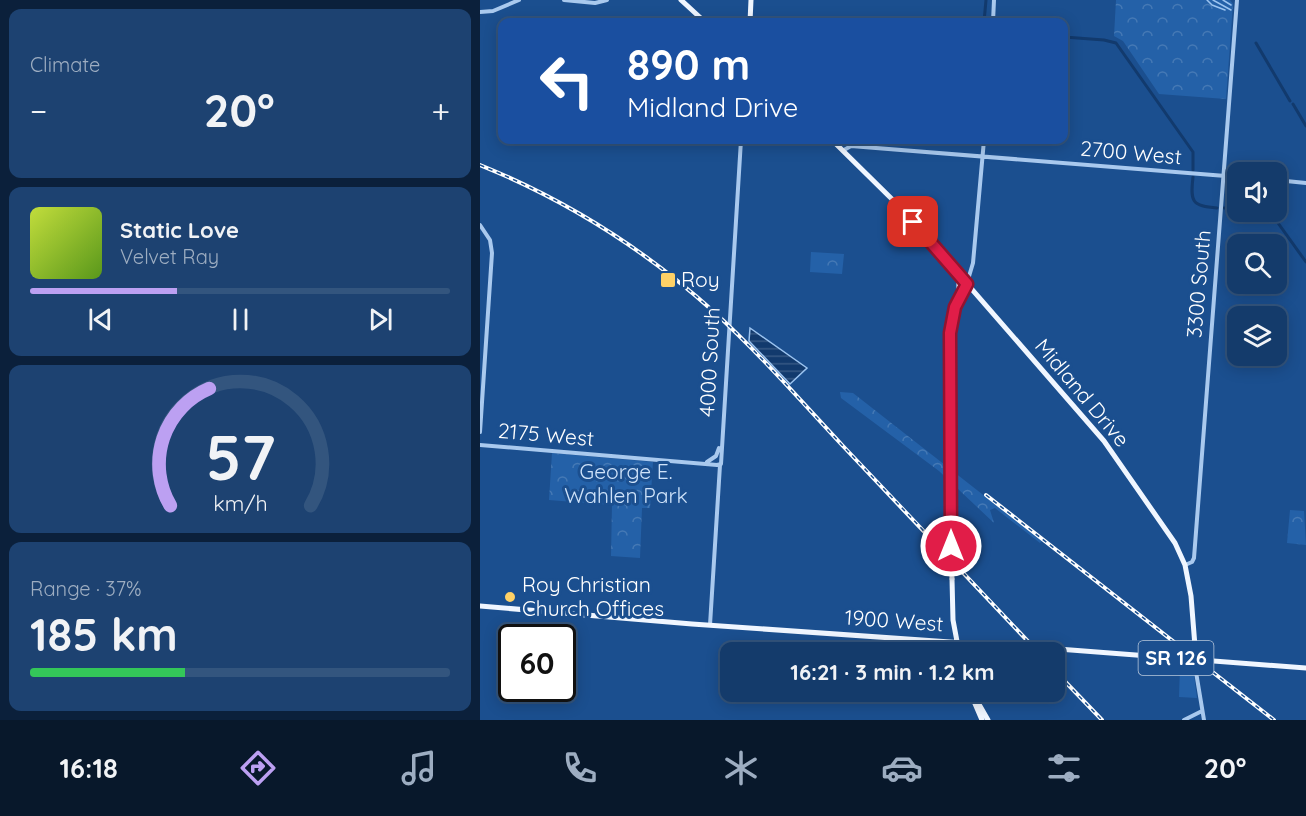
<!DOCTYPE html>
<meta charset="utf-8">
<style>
body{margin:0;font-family:Quicksand,sans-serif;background:#1d4271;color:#f1f3f6;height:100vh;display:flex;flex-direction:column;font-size:22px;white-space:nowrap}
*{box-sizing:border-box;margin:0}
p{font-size:20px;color:#9dadc1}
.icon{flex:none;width:33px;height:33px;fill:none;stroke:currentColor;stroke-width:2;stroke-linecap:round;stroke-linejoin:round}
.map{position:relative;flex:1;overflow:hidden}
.details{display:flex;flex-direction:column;gap:9px;padding:9px;background:#0b203b;width:480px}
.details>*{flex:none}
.hud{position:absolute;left:18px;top:18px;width:570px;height:126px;border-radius:12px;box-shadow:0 3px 15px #0003,0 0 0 2px #33557e;background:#1a4fa0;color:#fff;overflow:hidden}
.tools{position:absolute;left:747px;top:162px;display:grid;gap:12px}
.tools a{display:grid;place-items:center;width:60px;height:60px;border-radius:12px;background:#143b6b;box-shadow:0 3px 15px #0003,0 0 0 2px #33557e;font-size:30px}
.speed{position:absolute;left:18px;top:624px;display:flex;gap:12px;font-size:30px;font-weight:700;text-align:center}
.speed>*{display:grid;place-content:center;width:78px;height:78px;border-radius:50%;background:#143b6b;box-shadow:0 3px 15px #0003,0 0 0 2px #33557e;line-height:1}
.speed .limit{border:3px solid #111;border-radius:9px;background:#fff;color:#111}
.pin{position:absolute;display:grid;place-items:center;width:51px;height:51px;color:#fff;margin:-26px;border-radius:12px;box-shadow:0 3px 9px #0006}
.me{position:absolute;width:66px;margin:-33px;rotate:0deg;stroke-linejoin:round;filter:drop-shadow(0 0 4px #0008)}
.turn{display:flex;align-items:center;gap:21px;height:126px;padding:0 30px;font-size:27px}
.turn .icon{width:78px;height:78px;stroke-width:2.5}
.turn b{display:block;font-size:42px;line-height:51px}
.big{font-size:45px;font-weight:700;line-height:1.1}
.details .widget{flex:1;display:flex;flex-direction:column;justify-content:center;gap:9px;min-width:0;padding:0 21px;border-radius:12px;background:#1d4271}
.details .dial{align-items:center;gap:0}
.dial svg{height:156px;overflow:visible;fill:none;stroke:#33557e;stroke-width:7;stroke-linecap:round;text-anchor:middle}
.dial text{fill:#f1f3f6;stroke:none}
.song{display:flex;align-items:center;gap:18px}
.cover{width:72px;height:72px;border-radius:9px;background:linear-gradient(135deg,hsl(70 70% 55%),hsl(90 70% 35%))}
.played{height:6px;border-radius:3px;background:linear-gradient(90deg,#bca0f2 35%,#33557e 35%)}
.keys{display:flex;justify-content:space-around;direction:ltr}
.heat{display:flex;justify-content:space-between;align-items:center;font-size:33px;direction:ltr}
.charge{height:9px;border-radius:4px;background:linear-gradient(90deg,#34c759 37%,#33557e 0)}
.trip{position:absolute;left:240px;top:642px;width:345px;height:60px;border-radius:12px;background:#143b6b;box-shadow:0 3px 15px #0003,0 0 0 2px #33557e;font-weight:700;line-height:60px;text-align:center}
.tabs{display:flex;height:96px;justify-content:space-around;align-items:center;background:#08182b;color:#9dadc1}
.tabs .icon{width:42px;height:42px}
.tabs .current{color:#bca0f2}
.tabs b{font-size:27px;color:#f1f3f6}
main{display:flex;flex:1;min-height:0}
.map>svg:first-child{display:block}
.green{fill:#2461a8}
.forest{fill:url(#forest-crowns)}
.water{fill:url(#water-rules);stroke:#9cc4f0;stroke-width:1.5}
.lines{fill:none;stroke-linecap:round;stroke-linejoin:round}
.stream{stroke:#9cc4f0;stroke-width:1.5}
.canal{stroke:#123a6d;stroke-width:3}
.minor{stroke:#a9c9ee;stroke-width:4}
.major{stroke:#f0f6ff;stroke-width:5}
.rail-casing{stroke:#fff;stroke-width:4}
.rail{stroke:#1b4f8f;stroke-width:1.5;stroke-dasharray:4.5;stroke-linecap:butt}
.major-bridge{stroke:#f0f6ff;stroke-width:5}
.route-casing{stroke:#92132f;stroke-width:15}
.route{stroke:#e11d48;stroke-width:10}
.poi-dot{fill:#ffd166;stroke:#1b4f8f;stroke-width:2}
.labels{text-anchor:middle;stroke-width:6;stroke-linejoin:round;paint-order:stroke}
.shield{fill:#1b4f8f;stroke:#bbcadd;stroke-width:1.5}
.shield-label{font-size:20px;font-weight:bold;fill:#fff}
.street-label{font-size:21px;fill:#fff;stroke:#1b4f8f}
.poi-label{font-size:21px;fill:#fff;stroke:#1b4f8f;text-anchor:start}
.park-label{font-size:21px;fill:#cfe3fa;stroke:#1b4f8f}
</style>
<main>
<section class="details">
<div class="widget"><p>Climate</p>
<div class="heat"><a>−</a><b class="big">20°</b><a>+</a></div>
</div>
<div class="widget">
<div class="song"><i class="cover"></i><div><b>Static Love</b><p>Velvet Ray</p></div></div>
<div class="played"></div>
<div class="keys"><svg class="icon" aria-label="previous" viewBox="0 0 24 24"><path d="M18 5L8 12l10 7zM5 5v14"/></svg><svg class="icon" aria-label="pause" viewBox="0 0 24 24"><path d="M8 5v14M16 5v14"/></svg><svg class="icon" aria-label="next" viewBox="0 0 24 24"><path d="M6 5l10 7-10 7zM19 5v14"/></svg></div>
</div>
<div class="widget dial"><svg viewBox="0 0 100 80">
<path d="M14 69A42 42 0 1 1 86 69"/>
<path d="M14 69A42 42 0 0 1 34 9" stroke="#bca0f2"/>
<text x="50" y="56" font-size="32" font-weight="700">57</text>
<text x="50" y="72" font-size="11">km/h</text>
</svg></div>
<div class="widget"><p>Range · 37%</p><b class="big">185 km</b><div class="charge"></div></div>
</section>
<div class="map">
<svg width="826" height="720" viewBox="0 0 826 720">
<defs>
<pattern id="forest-crowns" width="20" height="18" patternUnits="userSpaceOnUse" patternTransform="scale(1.5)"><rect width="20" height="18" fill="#2461a8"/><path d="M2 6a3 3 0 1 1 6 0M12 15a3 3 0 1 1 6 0" fill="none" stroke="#4579b5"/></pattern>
<pattern id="water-rules" width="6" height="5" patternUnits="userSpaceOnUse" patternTransform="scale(1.5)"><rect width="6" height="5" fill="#123a6d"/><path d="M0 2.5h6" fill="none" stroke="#365883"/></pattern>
</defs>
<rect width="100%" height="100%" fill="#1b4f8f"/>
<path class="green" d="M700,666L713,667L717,698L699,697Z"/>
<path class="forest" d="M636,0H750L753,4L746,99L679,94L643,41L634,36Z
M331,252L364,254L362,274L330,272Z
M360,392L373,393L562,541L560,543L515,508L510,510L514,523L459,471L361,398Z
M72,453L173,462L170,508H162L160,558L131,556L132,505L69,500Z
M810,510L824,511L826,545L807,543Z"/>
<path class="water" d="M270,328L327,368L310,384L269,341Z"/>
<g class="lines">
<path class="stream" d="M727,0L732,5L745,10
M733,0L751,10
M743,0L751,5"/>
<path class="canal" d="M504,22L506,0
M584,37L624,40L636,43L713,152V170
M776,43L810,101
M813,104L826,126
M713,177C710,202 712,206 737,208
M744,208L758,209
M784,212L793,216L826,262"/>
<path class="minor" d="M84,0L115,3L127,0
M0,12L13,11L39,0
M513,22L514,0
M364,150L371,146L758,177
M796,180L826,183
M0,225L10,240L12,253L0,432
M487,283L493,263L504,140
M0,445L237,465L241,464L261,140
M227,462L236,456L239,448
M705,565L712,562L714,558L757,0
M230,625L240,465
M716,660V672L724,720
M704,720L722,711"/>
<path class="major" d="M201,0L225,22
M270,22L271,0
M352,140L422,209L624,441L695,543L705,565L711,596L716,659
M479,297V276
M471,546L470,333L475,307L487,284
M472,579L473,620L479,652
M0,606L212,624L542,647
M428,640L455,652
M565,648L826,668
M490,692L502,720
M492,692L508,720"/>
<defs>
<path id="rail" d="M0,165C86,200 164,249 233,311C279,353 320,400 362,445C428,514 493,583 558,652
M506,495L794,720
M574,670L622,720"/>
</defs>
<use href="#rail" class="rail-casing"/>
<use href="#rail" class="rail"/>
<path class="major-bridge" d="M471,546L472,579
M542,647L565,648"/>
</g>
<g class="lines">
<defs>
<path id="route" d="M433,222L487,284L475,307L470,333L471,546"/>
</defs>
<use href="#route" class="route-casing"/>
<use href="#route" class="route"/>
</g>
<g class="poi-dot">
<rect x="180" y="272" width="16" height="16" rx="3"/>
<circle cx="30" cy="597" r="6"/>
</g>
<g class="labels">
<rect class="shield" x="658.5" y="641" width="75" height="34" rx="4.5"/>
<g class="shield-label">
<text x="696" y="665">SR 126</text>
</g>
<g class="street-label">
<text transform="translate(651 153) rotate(5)" y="7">2700 West</text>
<text transform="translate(719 284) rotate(-85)" y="7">3300 South</text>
<text transform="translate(230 362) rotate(-87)" y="7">4000 South</text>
<text transform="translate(602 393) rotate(50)" y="7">Midland Drive</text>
<text transform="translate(66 435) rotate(5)" y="7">2175 West</text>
<text transform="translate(414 621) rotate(4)" y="7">1900 West</text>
</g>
<g class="poi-label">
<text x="201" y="287">Roy</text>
<text x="42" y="592">Roy Christian<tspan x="42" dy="24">Church Offices</tspan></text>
</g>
<g class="park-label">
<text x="146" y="479">George E.<tspan x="146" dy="24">Wahlen Park</tspan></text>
</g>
</g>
</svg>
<div class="tools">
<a><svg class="icon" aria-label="sound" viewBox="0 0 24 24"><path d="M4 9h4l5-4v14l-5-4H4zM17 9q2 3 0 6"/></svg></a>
<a><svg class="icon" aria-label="search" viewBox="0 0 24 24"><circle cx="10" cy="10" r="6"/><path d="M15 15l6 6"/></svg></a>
<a><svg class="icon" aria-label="layers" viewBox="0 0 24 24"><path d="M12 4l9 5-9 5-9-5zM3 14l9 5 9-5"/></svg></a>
</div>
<div class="speed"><div class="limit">60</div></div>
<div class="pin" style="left:433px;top:222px;background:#d93025"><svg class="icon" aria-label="arrive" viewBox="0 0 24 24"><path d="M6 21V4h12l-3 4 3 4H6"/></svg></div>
<svg class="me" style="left:471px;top:546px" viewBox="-20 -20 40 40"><circle r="17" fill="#e11d48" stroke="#fff" stroke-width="3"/><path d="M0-11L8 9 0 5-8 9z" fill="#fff"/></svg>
<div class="trip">16:21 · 3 min · 1.2 km</div>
<div class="hud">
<div class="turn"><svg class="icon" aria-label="left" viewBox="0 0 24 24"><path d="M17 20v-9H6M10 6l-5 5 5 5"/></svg><div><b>890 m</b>Midland Drive</div></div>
</div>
</div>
</main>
<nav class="tabs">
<b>16:18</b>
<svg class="icon current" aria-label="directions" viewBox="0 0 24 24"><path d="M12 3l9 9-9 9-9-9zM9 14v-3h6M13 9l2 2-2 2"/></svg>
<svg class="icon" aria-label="music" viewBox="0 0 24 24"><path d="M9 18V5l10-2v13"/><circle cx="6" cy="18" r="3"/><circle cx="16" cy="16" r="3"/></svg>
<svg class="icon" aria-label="phone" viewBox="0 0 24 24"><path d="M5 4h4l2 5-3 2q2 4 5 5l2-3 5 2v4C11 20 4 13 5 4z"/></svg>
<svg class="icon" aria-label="climate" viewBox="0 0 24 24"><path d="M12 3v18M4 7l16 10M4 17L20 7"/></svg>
<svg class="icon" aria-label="car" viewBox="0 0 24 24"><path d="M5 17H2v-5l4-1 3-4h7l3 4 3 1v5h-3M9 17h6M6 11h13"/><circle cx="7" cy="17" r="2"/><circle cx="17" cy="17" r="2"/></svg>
<svg class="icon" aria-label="filters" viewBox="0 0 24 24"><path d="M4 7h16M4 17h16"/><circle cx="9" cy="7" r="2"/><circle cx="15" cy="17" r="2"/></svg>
<b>20°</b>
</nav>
